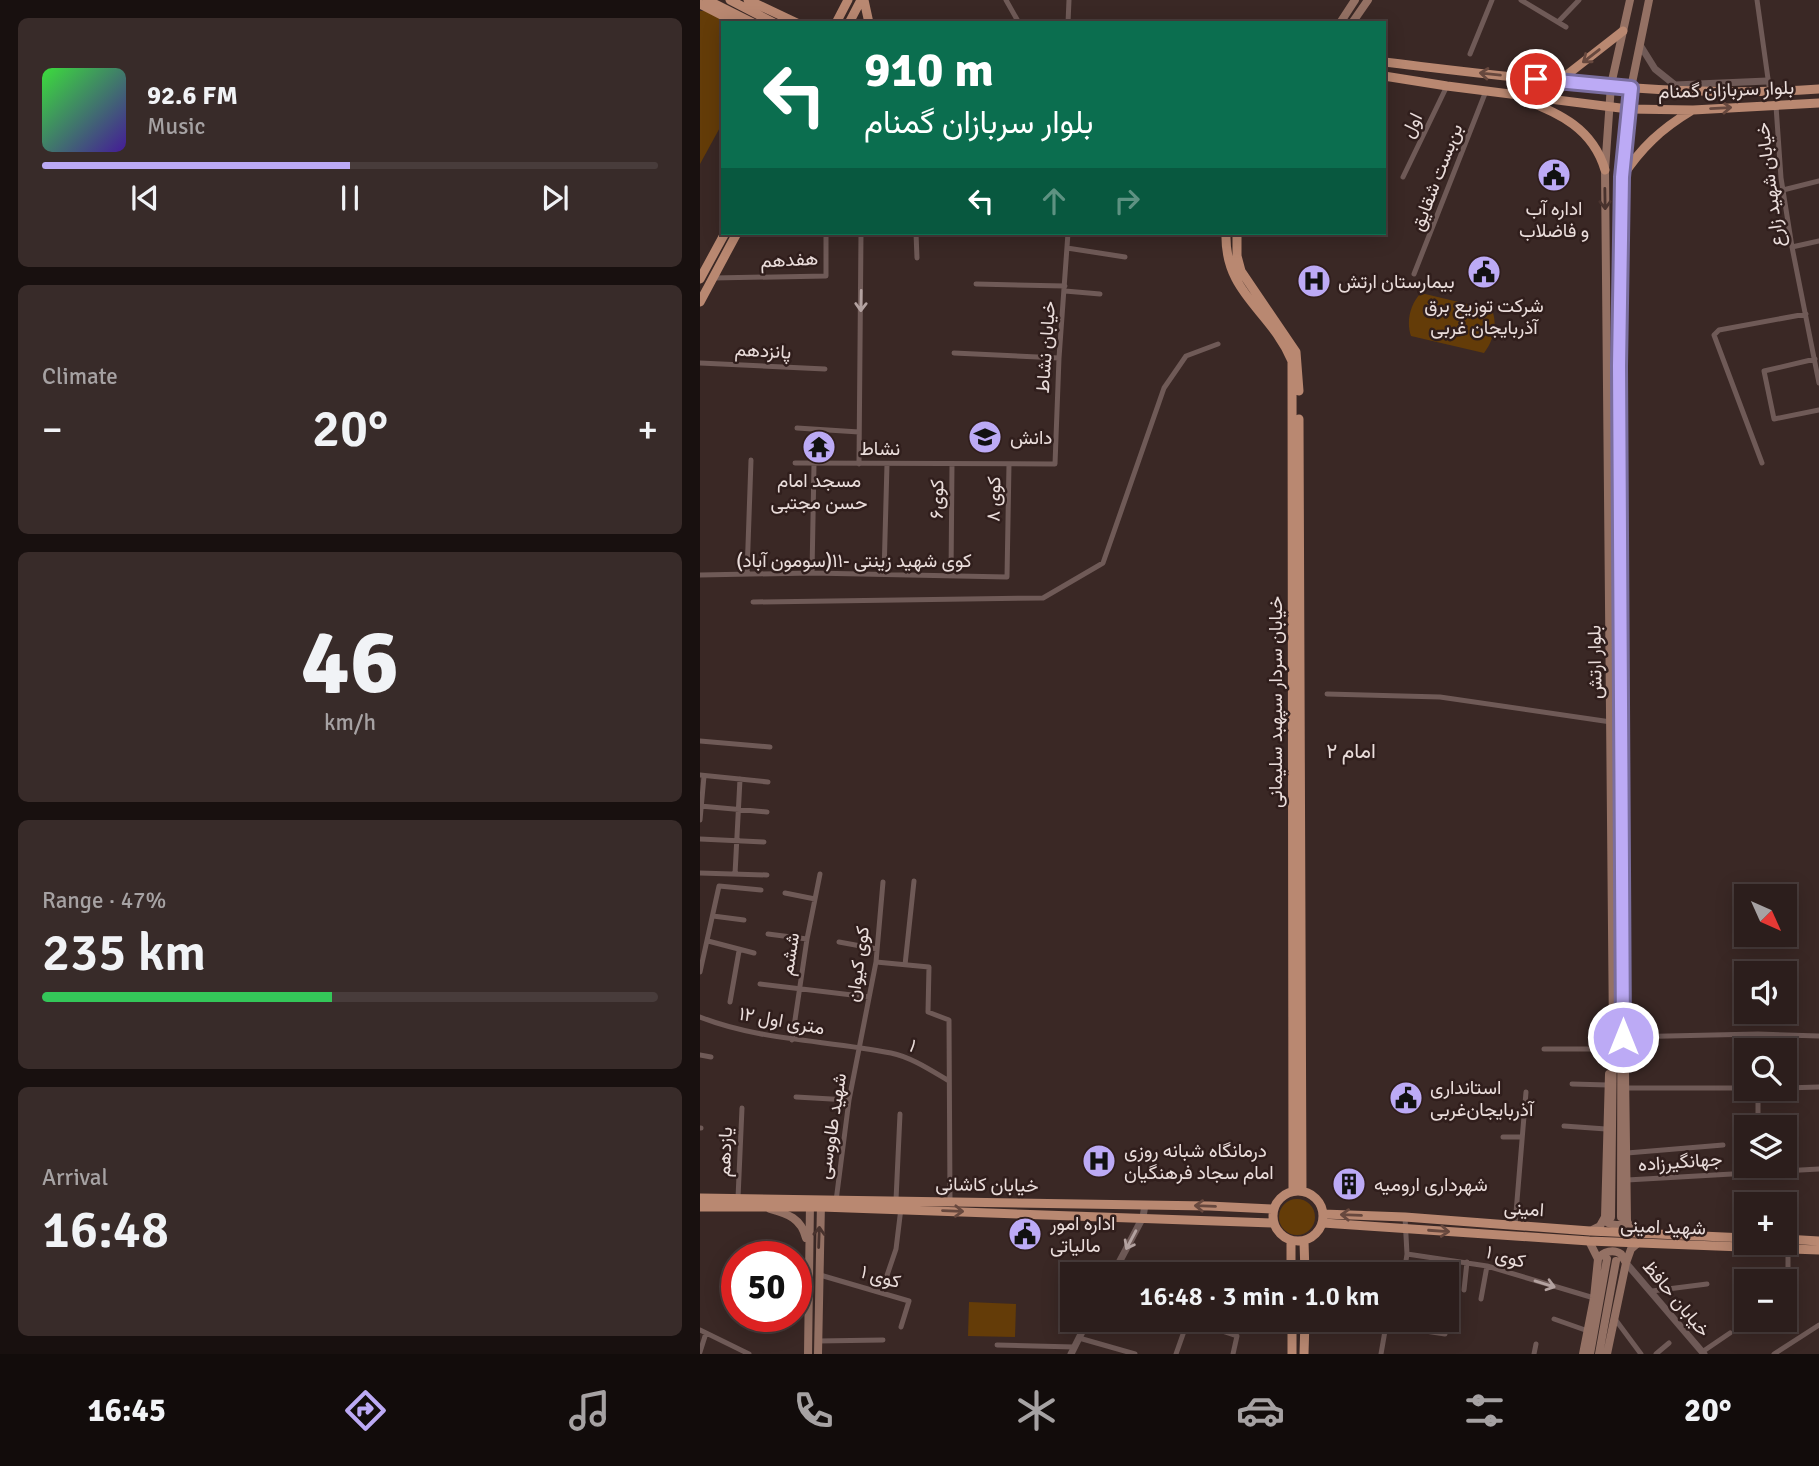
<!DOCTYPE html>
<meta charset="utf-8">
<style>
body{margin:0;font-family:Signika,Vazirmatn,sans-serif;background:#382b29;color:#f1f3f6;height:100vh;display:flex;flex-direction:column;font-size:26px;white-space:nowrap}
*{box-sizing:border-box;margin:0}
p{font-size:23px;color:#a6a2a3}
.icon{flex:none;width:38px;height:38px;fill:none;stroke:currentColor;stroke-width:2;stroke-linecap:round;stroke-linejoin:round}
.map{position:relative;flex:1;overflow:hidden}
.details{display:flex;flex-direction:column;gap:18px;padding:18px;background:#18100f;width:700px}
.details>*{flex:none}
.banner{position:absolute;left:21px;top:21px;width:665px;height:214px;border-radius:0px;box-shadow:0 4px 18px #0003,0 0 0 2px #483c3b;background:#0b6e4f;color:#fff;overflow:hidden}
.needle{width:46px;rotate:135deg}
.buttons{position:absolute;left:1034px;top:884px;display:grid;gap:14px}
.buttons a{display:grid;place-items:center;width:63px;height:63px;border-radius:0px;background:#2c1e1c;box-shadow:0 4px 18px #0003,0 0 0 2px #483c3b;font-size:35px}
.speed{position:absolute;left:21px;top:1241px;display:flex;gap:14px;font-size:35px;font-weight:700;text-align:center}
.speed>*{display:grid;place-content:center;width:91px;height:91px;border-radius:50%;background:#2c1e1c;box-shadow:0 4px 18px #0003,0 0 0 2px #483c3b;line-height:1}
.speed .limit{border:10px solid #d22;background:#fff;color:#111}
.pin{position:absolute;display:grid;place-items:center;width:60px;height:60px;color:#fff;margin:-30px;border:4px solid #fff;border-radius:50%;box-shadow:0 2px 7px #0007}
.me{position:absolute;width:77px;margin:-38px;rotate:0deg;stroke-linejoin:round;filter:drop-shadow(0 0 5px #0008)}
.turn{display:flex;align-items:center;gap:24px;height:147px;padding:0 28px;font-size:32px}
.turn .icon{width:91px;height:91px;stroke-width:2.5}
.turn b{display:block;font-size:49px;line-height:60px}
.lanes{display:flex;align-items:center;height:66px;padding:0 28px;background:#0003;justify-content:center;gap:35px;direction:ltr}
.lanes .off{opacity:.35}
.big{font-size:52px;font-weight:600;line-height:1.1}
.details .widget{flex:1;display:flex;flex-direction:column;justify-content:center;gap:10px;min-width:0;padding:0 24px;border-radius:10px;background:#382b29}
.details .dial{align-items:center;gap:0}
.dial b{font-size:91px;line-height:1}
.song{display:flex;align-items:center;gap:21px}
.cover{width:84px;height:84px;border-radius:10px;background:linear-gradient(135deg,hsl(120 70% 55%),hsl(260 70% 35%))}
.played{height:7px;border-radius:4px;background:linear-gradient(90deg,#bcaaf5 50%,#483c3b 50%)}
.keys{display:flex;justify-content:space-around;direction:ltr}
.heat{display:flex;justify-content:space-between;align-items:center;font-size:38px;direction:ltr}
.charge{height:10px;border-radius:5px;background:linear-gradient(90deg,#34c759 47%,#483c3b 0)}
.trip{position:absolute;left:360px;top:1262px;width:399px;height:70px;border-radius:0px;background:#2c1e1c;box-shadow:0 4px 18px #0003,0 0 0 2px #483c3b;font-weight:600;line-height:70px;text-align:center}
.tab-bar{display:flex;height:112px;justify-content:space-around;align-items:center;background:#120c0b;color:#a6a2a3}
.tab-bar .icon{width:49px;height:49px}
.tab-bar .current{color:#bcaaf5}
.tab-bar b{font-size:32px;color:#f1f3f6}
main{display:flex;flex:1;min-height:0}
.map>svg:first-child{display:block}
.green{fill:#643c08}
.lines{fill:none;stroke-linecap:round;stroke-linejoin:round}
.minor{stroke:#6f5a57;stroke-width:5}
.tertiary{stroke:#6f5a57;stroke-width:7}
.secondary{stroke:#947164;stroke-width:8}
.primary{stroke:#b98871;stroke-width:9}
.oneway{stroke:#67483e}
.oneway2{stroke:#49332e}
.oneway3{stroke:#b3a2a0}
.route-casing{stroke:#7a6e9f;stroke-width:18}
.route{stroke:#bcaaf5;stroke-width:12}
.labels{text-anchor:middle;stroke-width:5;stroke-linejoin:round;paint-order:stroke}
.street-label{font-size:19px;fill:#eadddb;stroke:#301e1c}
.poi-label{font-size:19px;fill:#eadddb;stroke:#301e1c;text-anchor:start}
.neighbourhood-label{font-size:21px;fill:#eadddb;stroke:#301e1c}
</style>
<main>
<section class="details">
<div class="widget">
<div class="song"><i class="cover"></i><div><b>92.6 FM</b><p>Music</p></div></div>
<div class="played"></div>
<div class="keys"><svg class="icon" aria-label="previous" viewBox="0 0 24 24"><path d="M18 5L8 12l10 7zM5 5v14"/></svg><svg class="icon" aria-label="pause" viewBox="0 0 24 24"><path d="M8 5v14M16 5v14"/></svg><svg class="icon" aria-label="next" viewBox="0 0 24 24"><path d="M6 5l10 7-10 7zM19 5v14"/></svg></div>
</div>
<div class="widget"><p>Climate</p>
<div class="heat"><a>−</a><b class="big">20°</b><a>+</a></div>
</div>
<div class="widget dial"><b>46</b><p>km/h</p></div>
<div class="widget"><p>Range · 47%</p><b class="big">235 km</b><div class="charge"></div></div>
<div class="widget"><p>Arrival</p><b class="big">16:48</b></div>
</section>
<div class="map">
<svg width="1119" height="1354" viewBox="0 0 1119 1354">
<rect width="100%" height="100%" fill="#3a2825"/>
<path class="green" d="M0,11H7L27,23H23V122L0,164Z
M721,293L792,310C798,325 793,341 784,353L711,336C706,322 710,304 721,293Z
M579 1217a18 18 0 1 1 36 0a18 18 0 1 1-36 0Z
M269,1302L316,1304L315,1337L268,1336Z"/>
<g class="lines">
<path class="minor" d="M306,0L319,23
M821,0L866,27
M1057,0L1070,93
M858,22L879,0
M368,23L369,0
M770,54L792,0
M1076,106L1081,178L1092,247L1119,383
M703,177L747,86
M1083,190L1119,181
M216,233L217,258
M1092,247L1119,241
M367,248L425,257
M714,274L786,91
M13,278L126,276V233
M276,284L365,286
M365,291L400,294
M254,353L359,358
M1115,359L1064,371L1074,419L1119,410
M0,363L125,369
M97,428L159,432
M95,463L355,464L359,358L368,233
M1062,463L1014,335L1019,330L1106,314
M159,464L161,233
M112,573L114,464
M47,574L51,460
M184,574L187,464
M0,575L112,573L307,577L309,464
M251,576L252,464
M53,602L343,598L403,563L464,388L486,356L518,344
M627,694L740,697L911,722
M0,741L70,747
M0,775L68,782
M0,806L67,812
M0,820L4,776
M0,839L64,842
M0,873L67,875
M35,874L40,779
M85,893L115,899
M13,916L44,920
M68,934L107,939
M8,941L54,953
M139,942L177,949
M176,962L229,967L228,1012L249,1020L250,1201
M205,965L214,881
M0,972L19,886L61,890
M60,984L169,997
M30,1002L39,951
M0,1017C61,1041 127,1040 191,1053C211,1057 232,1071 249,1081
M923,1037L1058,1034L1119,1036
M92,1040L107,939L120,874
M844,1049H911
M1058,1050V1034
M0,1055L11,1057
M872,1084L908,1085
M926,1088H1082
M1085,1088L1119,1087
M96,1097L149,1100
M864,1126L906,1129
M1058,1127V1088
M0,1128H1
M803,1137H822
M927,1153L1023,1145
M927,1180L1119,1169
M38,1198L42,1108
M196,1200L200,1114
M136,1201L149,1100L176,962L183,882
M815,1225L826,1092
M707,1254L787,1266L894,1298
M704,1274L707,1254L705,1217
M120,1275L209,1301L201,1327
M1085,1283H1088V1248
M764,1290L767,1262
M952,1291L1007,1284
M181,1293L196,1249L201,1208
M781,1299L787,1266
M854,1319L888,1331
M915,1319L941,1354
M489,1320L537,1336L533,1354
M0,1330L49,1354
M379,1338L435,1354
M118,1341L183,1340
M297,1345L374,1347
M0,1352L6,1333
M1002,1352L1030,1333
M476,1354L488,1320
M681,1354L686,1325L745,1334
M834,1354L836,1344
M956,1354L969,1343
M1074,1354L1119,1325"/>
<path class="tertiary" d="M940,45L955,69L975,85L1067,81
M926,1263L1004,1354
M413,1274L443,1217L445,1205
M371,1354L388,1320"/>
<path class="secondary" d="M640,23L655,0
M652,23L668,0
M925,1071L927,1221L930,1228L936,1232
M70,1209C88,1214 101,1218 106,1238
M905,1217L908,1223C915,1225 922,1227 927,1221
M911,1217L913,1037L905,170L911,85L930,0
M921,1217L922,722L919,366L922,177L931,88L949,0
M890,1231L900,1226L905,1217L909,1074
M898,1259C903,1251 914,1249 921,1254L926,1263
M108,1354L110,1203
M118,1354L121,1203
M883,1354L894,1298L898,1259L889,1241
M890,1354L907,1259
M899,1354L916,1261
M907,1354L926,1263L931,1249L938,1243"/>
<path class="primary" d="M7,0L53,23
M30,0L74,23
M48,0L97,23
M164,0L169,23
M0,4L37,23
M136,23L148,0
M149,23L161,0
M684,62C828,79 974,99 1119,89
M684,76L747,86L928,109L993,110L1119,103
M859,81L923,31
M822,99C860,113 893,129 905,170
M922,177C941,148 961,129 991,111
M526,233C524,294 571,310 592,361L593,1191
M537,233V256L541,271L596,352L599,391
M0,279L25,233
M0,302L37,233
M599,419L602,1191
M573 1216a25 25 0 1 1 50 0a25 25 0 1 1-50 0Z
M0,1198L509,1206L573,1209
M0,1207H121L573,1223
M623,1214L705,1217L890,1231L1046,1238
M623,1223L889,1241L1119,1250
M1085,1239L1119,1241
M591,1241V1274
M604,1241L605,1274
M592,1354V1320
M604,1354L605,1320"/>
</g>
<defs><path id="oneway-shaft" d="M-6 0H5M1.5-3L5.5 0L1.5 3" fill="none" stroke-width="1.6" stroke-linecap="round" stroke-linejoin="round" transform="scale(1.75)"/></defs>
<g class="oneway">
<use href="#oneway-shaft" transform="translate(891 56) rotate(142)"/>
<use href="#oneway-shaft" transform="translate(790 74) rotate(-174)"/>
<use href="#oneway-shaft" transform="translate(1021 108) rotate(-3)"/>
<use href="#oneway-shaft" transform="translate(505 1206) rotate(-178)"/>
<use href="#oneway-shaft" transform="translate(253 1211) rotate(2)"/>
<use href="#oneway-shaft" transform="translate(651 1215) rotate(-178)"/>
<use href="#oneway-shaft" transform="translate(739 1231) rotate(4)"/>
</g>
<g class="oneway2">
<use href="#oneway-shaft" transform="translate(905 199) rotate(89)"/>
<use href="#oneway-shaft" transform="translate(119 1237) rotate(-88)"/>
</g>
<g class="oneway3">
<use href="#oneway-shaft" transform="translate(161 301) rotate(91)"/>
<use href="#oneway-shaft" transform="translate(431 1240) rotate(118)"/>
<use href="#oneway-shaft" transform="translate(845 1284) rotate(17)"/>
</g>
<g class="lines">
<defs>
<path id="route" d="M836,79L931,88L922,177L919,366L923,1037"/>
</defs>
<use href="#route" class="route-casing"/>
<use href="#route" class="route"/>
</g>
<defs>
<symbol id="civic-disc" viewBox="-11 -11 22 22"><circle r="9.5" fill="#bcaaf5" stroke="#301e1c"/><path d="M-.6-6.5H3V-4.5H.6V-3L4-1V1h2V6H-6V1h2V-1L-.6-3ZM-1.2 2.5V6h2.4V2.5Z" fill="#111"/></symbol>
<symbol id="hospital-disc" viewBox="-11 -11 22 22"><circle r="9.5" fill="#bcaaf5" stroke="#301e1c"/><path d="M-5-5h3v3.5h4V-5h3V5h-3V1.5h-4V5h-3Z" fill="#111"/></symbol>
<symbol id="school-disc" viewBox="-11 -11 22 22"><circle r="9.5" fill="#bcaaf5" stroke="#301e1c"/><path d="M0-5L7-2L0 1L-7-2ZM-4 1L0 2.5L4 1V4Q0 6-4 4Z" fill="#111"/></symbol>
<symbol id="temple-disc" viewBox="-11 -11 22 22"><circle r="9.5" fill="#bcaaf5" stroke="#301e1c"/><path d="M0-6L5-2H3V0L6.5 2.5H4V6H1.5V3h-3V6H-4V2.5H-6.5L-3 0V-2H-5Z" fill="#111"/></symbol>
<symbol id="building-disc" viewBox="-11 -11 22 22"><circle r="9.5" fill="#bcaaf5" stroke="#301e1c"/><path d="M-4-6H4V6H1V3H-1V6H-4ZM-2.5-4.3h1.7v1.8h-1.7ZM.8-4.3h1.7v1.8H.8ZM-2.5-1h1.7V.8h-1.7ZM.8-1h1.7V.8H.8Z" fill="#111"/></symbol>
</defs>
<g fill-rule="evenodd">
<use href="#civic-disc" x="835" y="156" width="38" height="38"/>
<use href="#civic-disc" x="765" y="253" width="38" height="38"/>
<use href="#hospital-disc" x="595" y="262" width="38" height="38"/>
<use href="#school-disc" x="266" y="418" width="38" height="38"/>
<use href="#temple-disc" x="100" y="428" width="38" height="38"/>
<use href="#civic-disc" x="687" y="1079" width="38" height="38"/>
<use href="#hospital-disc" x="380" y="1142" width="38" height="38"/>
<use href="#building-disc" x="630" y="1165" width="38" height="38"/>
<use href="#civic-disc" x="306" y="1215" width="38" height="38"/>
</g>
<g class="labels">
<g class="street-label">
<text transform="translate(1026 89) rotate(-2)" y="7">بلوار سربازان گمنام</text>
<text transform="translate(711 125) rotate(-64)" y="7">اول</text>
<text transform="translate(736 177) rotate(-69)" y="7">بن‌بست شقایق</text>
<text transform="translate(1069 185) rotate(-97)" y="7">خیابان شهید زارع</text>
<text transform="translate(89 259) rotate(-3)" y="7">هفدهم</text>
<text transform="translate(345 347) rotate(-86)" y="7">خیابان نشاط</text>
<text transform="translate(63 350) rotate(3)" y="7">پانزدهم</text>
<text x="180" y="455">نشاط</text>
<text transform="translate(236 499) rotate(-89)" y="7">کوی۶</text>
<text transform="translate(293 499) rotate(-89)" y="7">کوی ۸</text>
<text x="154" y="567">کوی شهید زینتی -۱۱(سومون آباد)</text>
<text transform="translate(894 662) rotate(-91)" y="7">بلوار ارتش</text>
<text transform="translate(575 702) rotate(-90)" y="7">خیابان سردار سپهبد سلیمانی</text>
<text transform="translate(89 954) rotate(-81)" y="7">ششم</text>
<text transform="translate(157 964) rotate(-82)" y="7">کوی کیوان</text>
<text transform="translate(82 1020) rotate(10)" y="7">۱۲ متری اول</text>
<text transform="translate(213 1045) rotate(24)" y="7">۱</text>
<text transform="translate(131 1126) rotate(-81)" y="7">شهید طاووسی</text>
<text transform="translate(24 1152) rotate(-88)" y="7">یازدهم</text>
<text transform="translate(980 1161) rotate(-4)" y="7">جهانگیرزاده</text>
<text transform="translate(287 1184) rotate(1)" y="7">خیابان کاشانی</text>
<text transform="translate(824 1208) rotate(4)" y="7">امینی</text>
<text transform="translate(963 1226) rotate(2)" y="7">شهید امینی</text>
<text transform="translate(806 1256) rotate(15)" y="7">کوی ۱</text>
<text transform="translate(181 1276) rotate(16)" y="7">کوی ۱</text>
<text transform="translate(977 1298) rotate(50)" y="7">خیابان حافظ</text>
</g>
<g class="poi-label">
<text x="854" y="215" text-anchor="middle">اداره آب<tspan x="854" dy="22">و فاضلاب</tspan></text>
<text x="638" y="288">بیمارستان ارتش</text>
<text x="784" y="312" text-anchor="middle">شرکت توزیع برق<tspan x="784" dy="22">آذربایجان غربی</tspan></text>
<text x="310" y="444">دانش</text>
<text x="119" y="487" text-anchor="middle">مسجد امام<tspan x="119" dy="22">حسن مجتبی</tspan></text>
<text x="730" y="1094">استانداری<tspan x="730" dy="22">آذربایجان‌غربی</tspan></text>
<text x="424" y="1157">درمانگاه شبانه روزی<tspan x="424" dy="22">امام سجاد فرهنگیان</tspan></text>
<text x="674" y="1191">شهرداری ارومیه</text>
<text x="350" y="1230">اداره امور<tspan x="350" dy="22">مالیاتی</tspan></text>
</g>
<g class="neighbourhood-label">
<text x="651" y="758">امام ۲</text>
</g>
</g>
</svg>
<div class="buttons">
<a><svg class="needle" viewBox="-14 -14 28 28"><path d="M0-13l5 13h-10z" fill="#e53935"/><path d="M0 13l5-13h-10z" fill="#a6a2a3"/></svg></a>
<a><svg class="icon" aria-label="sound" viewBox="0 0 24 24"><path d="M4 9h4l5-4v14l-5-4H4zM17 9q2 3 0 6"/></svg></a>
<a><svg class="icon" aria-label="search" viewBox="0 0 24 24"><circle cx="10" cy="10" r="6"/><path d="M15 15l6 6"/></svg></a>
<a><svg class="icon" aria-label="layers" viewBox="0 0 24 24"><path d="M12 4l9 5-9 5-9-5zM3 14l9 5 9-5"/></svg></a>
<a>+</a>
<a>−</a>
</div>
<div class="speed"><div class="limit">50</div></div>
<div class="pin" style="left:836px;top:79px;background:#d93025"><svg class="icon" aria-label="arrive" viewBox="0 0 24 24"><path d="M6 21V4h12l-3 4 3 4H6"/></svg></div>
<svg class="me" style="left:923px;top:1037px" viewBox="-20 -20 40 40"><circle r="17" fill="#bcaaf5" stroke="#fff" stroke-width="3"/><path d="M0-11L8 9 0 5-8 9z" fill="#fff"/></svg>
<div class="trip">16:48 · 3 min · 1.0 km</div>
<div class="banner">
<div class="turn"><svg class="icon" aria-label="left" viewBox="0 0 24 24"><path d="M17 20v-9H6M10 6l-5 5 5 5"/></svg><div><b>910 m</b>بلوار سربازان گمنام</div></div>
<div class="lanes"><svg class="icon" aria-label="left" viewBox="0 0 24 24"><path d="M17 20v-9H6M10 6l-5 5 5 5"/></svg><svg class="icon off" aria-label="ahead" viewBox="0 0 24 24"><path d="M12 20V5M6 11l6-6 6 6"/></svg><svg class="icon off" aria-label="right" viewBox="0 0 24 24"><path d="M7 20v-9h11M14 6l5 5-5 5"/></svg></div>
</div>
</div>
</main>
<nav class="tab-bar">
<b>16:45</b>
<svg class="icon current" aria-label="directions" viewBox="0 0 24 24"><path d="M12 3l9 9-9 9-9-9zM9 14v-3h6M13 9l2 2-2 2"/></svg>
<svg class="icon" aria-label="music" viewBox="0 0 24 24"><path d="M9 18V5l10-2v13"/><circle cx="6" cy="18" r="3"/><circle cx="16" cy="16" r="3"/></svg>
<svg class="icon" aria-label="phone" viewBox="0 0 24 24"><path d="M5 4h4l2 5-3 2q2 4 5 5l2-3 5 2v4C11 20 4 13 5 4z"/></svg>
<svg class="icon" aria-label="climate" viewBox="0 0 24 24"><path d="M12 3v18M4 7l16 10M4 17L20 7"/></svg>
<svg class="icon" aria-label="car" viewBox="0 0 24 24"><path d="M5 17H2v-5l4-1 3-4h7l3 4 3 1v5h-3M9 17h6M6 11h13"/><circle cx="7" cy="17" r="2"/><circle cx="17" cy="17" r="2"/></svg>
<svg class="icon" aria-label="filters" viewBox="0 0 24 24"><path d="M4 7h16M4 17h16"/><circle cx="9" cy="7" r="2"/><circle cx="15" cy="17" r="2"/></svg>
<b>20°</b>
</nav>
